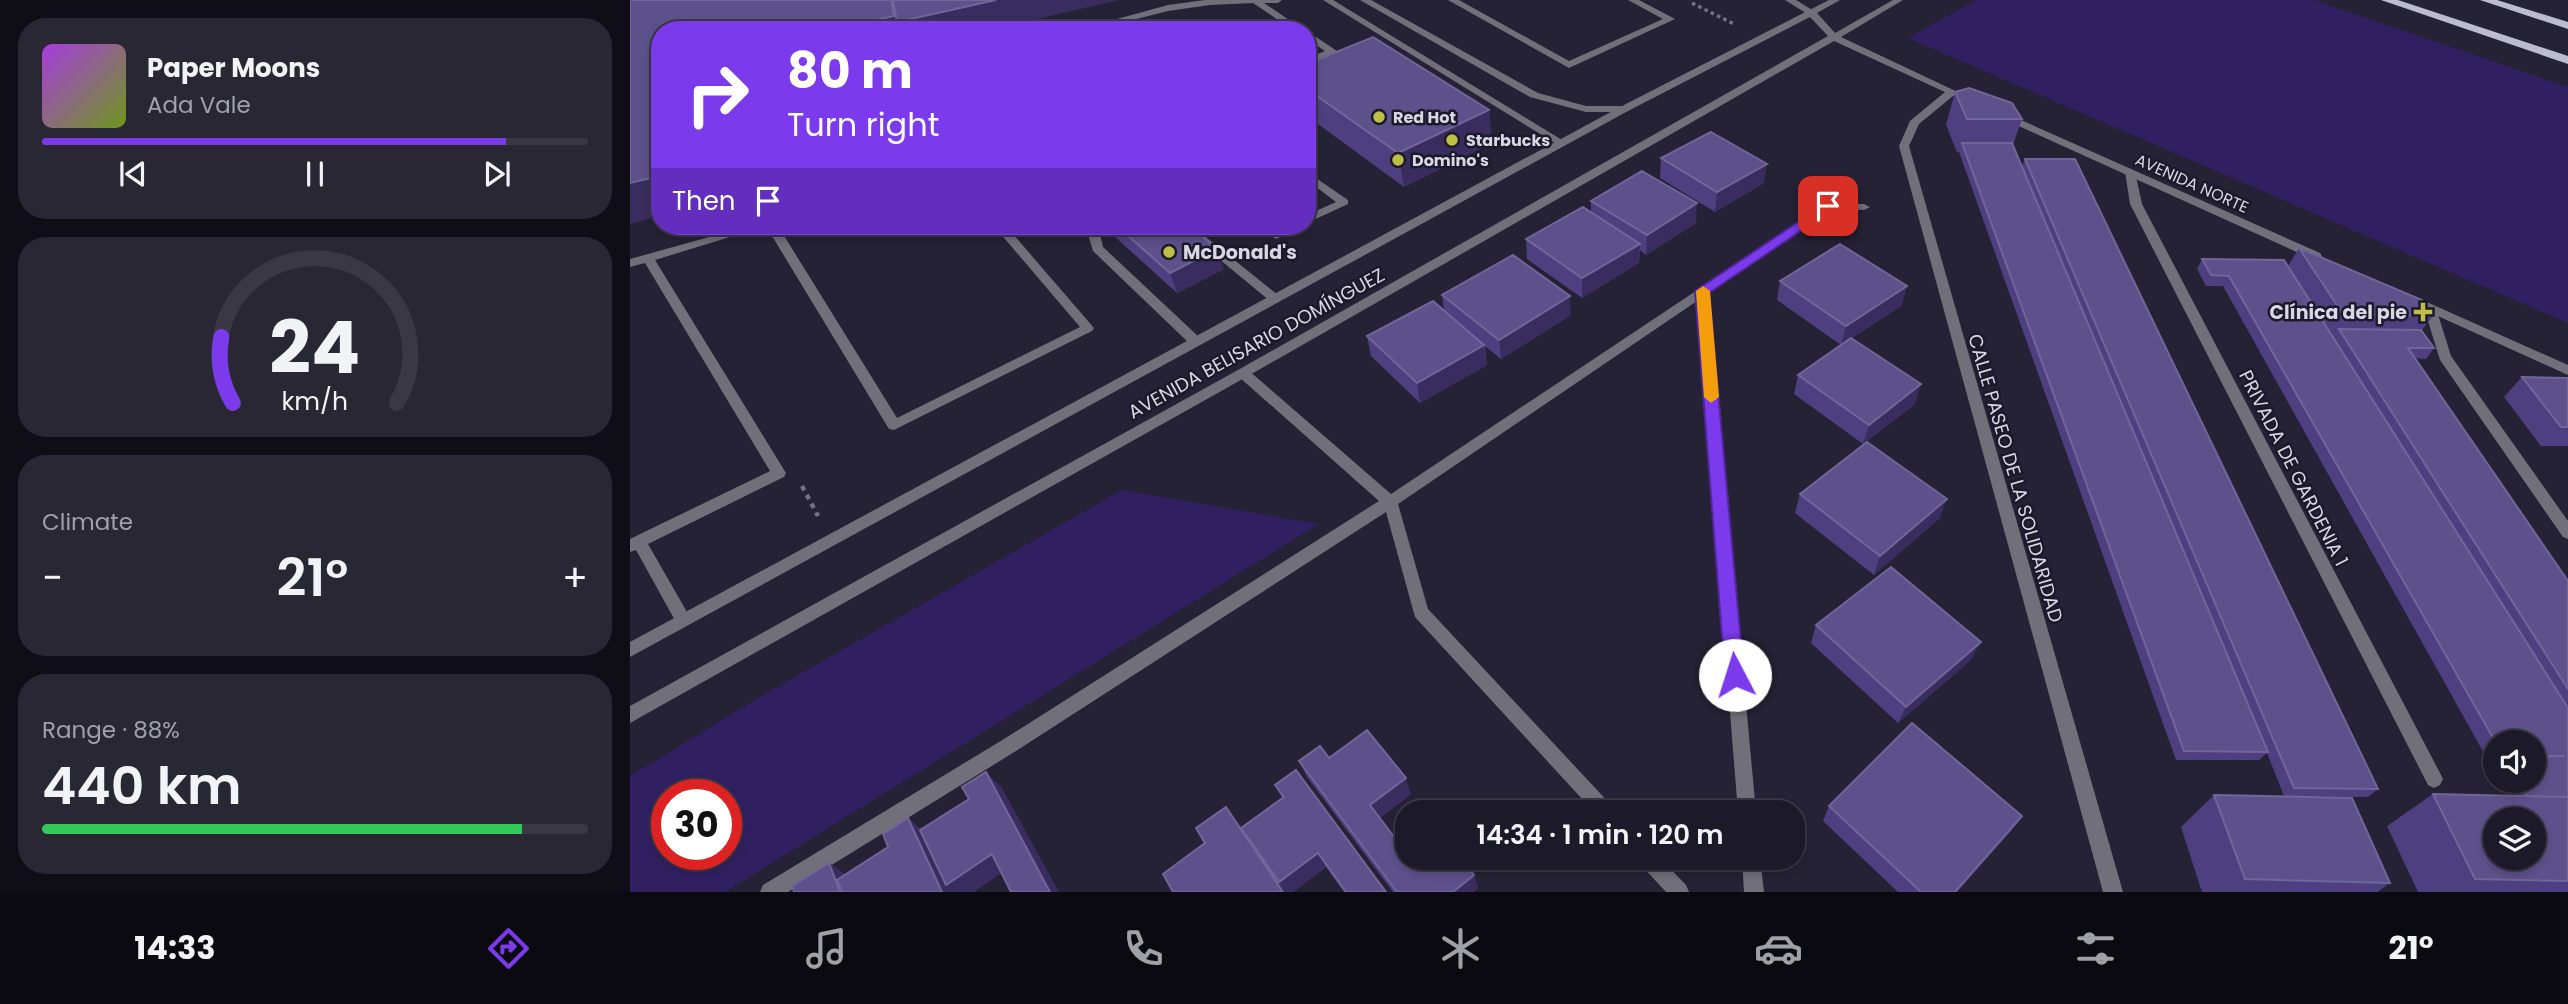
<!DOCTYPE html>
<meta charset="utf-8">
<style>
body{margin:0;font-family:Poppins,sans-serif;background:#292734;color:#f1f3f6;height:100vh;display:flex;flex-direction:column;font-size:26px;white-space:nowrap}
*{box-sizing:border-box;margin:0}
p{font-size:23px;color:#a0a1a8}
.icon{flex:none;width:38px;height:38px;fill:none;stroke:currentColor;stroke-width:2;stroke-linecap:round;stroke-linejoin:round}
.map{position:relative;flex:1;overflow:hidden}
.drawer{display:flex;flex-direction:column;gap:18px;padding:18px;background:#0f0e16;width:630px}
.drawer>*{flex:none}
.guide{position:absolute;left:21px;top:21px;width:665px;height:214px;border-radius:28px;box-shadow:0 4px 10px #0003,0 0 0 2px #3a3845;background:#7c3aed;color:#fff;overflow:hidden}
.buttons{position:absolute;left:1853px;top:730px;display:grid;gap:14px}
.buttons a{display:grid;place-items:center;width:63px;height:63px;border-radius:50%;background:#1c1a28;box-shadow:0 4px 10px #0003,0 0 0 2px #3a3845;font-size:35px}
.speed{position:absolute;left:21px;top:779px;display:flex;gap:14px;font-size:35px;font-weight:700;text-align:center}
.speed>*{display:grid;place-content:center;width:91px;height:91px;border-radius:50%;background:#1c1a28;box-shadow:0 4px 10px #0003,0 0 0 2px #3a3845;line-height:1}
.speed .limit{border:10px solid #d22;background:#fff;color:#111}
.pin{position:absolute;display:grid;place-items:center;width:60px;height:60px;color:#fff;margin:-30px;border-radius:14px;box-shadow:0 4px 10px #0006}
.me{position:absolute;width:77px;margin:-38px;rotate:355deg;stroke-linejoin:round;filter:drop-shadow(0 0 5px #0008)}
.turn{display:flex;align-items:center;gap:24px;height:147px;padding:0 21px;font-size:32px}
.turn .icon{width:91px;height:91px;stroke-width:2.5}
.turn b{display:block;font-size:49px;line-height:60px}
.then{display:flex;align-items:center;height:66px;padding:0 21px;background:#0003;gap:14px;font-size:26px}
.big{font-size:52px;font-weight:600;line-height:1.1}
.drawer .widget{flex:1;display:flex;flex-direction:column;justify-content:center;gap:10px;min-width:0;padding:0 24px;border-radius:28px;background:#292734}
.drawer .dial{align-items:center;gap:0}
.dial svg{height:182px;overflow:visible;fill:none;stroke:#3a3845;stroke-width:7;stroke-linecap:round;text-anchor:middle}
.dial text{fill:#f1f3f6;stroke:none}
.song{display:flex;align-items:center;gap:21px}
.cover{width:84px;height:84px;border-radius:10px;background:linear-gradient(135deg,hsl(280 70% 55%),hsl(80 70% 35%))}
.played{height:7px;border-radius:4px;background:linear-gradient(90deg,#7c3aed 85%,#3a3845 85%)}
.keys{display:flex;justify-content:space-around;direction:ltr}
.heat{display:flex;justify-content:space-between;align-items:center;font-size:38px;direction:ltr}
.charge{height:10px;border-radius:5px;background:linear-gradient(90deg,#34c759 88%,#3a3845 0)}
.trip{position:absolute;left:765px;top:800px;width:410px;height:70px;border-radius:28px;background:#1c1a28;box-shadow:0 4px 10px #0003,0 0 0 2px #3a3845;font-weight:600;line-height:70px;text-align:center}
.tabs{display:flex;height:112px;justify-content:space-around;align-items:center;background:#0b0a10;color:#a0a1a8}
.tabs .icon{width:49px;height:49px}
.tabs .on{color:#7c3aed}
.tabs b{font-size:32px;color:#f1f3f6}
main{display:flex;flex:1;min-height:0}
.map>svg:first-child{display:block}
.green{fill:#312061;fill-rule:evenodd}
.lines{fill:none;stroke-linecap:round;stroke-linejoin:round}
.path-far1{stroke:#747181;stroke-width:3.5;stroke-dasharray:3.5 3.5;stroke-linecap:butt}
.path{stroke:#747181;stroke-width:4.5;stroke-dasharray:5 5;stroke-linecap:butt}
.service{fill:#71707a;fill-rule:evenodd}
.minor{fill:#71707a;fill-rule:evenodd}
.tertiary{fill:#71707a;fill-rule:evenodd}
.primary{fill:#bdbbd0;fill-rule:evenodd}
.wall{fill:#4e4080}
.shaded-wall{fill:#382d5e}
.building{fill:#5d518b;stroke:#706699;stroke-width:2;fill-rule:evenodd}
.route{fill:#7c3aed;stroke:#51269a;stroke-width:2}
.slow{fill:#f59e0b}
.poi-dot{fill:#bcbf43;stroke:#1b192a;stroke-width:2.5}
.labels{text-anchor:middle;stroke-width:5;stroke-linejoin:round;paint-order:stroke}
.far-poi-label{font-size:16px;font-weight:bold;fill:#d8d7e3;stroke:#1b192a;text-anchor:start}
.far-street-label{font-size:16px;fill:#d8d7e3;stroke:#1b192a}
.poi-label{font-size:19px;font-weight:bold;fill:#d8d7e3;stroke:#1b192a;text-anchor:start}
.street-label{font-size:19px;fill:#d8d7e3;stroke:#1b192a}
</style>
<main>
<section class="drawer">
<div class="widget">
<div class="song"><i class="cover"></i><div><b>Paper Moons</b><p>Ada Vale</p></div></div>
<div class="played"></div>
<div class="keys"><svg class="icon" aria-label="previous" viewBox="0 0 24 24"><path d="M18 5L8 12l10 7zM5 5v14"/></svg><svg class="icon" aria-label="pause" viewBox="0 0 24 24"><path d="M8 5v14M16 5v14"/></svg><svg class="icon" aria-label="next" viewBox="0 0 24 24"><path d="M6 5l10 7-10 7zM19 5v14"/></svg></div>
</div>
<div class="widget dial"><svg viewBox="0 0 100 80">
<path d="M14 69A42 42 0 1 1 86 69"/>
<path d="M14 69A42 42 0 0 1 9 40" stroke="#7c3aed"/>
<text x="50" y="56" font-size="32" font-weight="700">24</text>
<text x="50" y="72" font-size="11">km/h</text>
</svg></div>
<div class="widget"><p>Climate</p>
<div class="heat"><a>−</a><b class="big">21°</b><a>+</a></div>
</div>
<div class="widget"><p>Range · 88%</p><b class="big">440 km</b><div class="charge"></div></div>
</section>
<div class="map">
<svg width="1938" height="892" viewBox="0 0 1938 892">
<rect width="100%" height="100%" fill="#252235"/>
<path class="green" d="M1346,0H1684L1938,87V323L1278,38Z
M492,490L689,524L95,892H0V776L137,693ZM37,794H96V854H37Z"/>
<g class="lines">
<path class="path-far1" d="M1062,3L1104,24
M406,19L412,29L408,30
M412,29L428,25"/>
<path class="path" d="M172,486L188,516"/>
<path class="service" d="M575,0H652L648,3H634L674,30H663L623,3L580,5L538,11L463,30H447L538,5Z
M693,0H703L937,143L932,146L928,145Z
M730,0H741L908,93L956,106H994L999,109L994,112H956L900,97Z
M818,0H829L939,61L1033,19L998,0H1009L1045,19L939,68Z
M1155,0H1166L1187,13L1179,15Z
M677,32L680,33L707,51L677,65V58L695,51L677,39Z
M677,172L718,200V204L677,223V215L706,202L677,180Z
M119,226H148L267,418L450,327L364,226H376L464,328L462,331L264,430L259,429L136,226L25,260L156,473L154,477L18,544L61,619L59,624L53,626L47,624L6,550L0,552V539L140,471L15,263L0,267V259Z
M464,226H476L470,234L473,247L570,338L571,341L570,344H560L463,251L458,234Z
M549,226H562L648,295L650,298L648,301H640Z
M628,226H641L647,230L657,226H672L646,239Z"/>
<path class="minor" d="M1500,169L1505,172L1512,204L1810,773L1813,779L1810,785L1804,788L1798,785L1500,204L1495,172Z
M1198,203L1234,204L1240,207L1234,210L1200,209L1078,293L1126,812H1108L1067,301L768,504L798,609L982,806L985,812H964L785,617L756,512L386,751L158,892H130L133,885L374,739L749,501L608,376L606,373L608,370H618L761,494Z
M1800,304L1806,308L1821,356L1938,521V539L1933,537L1810,360L1794,308Z
M1009,858H1030L1056,885L1059,892H1036L1011,865Z
M1112,858H1130L1134,892H1114Z"/>
<path class="tertiary" d="M1199,0H1210L1187,13L1205,33L1263,0H1273L1211,37L1334,95L1329,98L1323,96L1289,124L1279,146L1493,892H1473L1269,146L1280,121L1315,92L1204,41L618,376L0,723V706L608,370L1198,36L1180,17L998,111L0,657V642L990,107Z
M1373,112L1690,253L1692,256L1686,260L1682,259L1369,117L1368,115Z
M1781,295L1938,365V375L1777,302L1775,299L1777,296Z"/>
<path class="primary" d="M1751,0H1768L1938,56V64Z
M1850,0H1867L1938,22V29Z"/>
</g>
<path class="wall" d="M677,64L859,110L862,143L774,187L677,116Z
M1325,92L1392,119L1383,145L1392,166L1395,159L1748,789L1738,797L1654,796L1637,753L1629,760H1546L1329,152H1327L1316,125Z
M1031,158L1134,183L1085,212L1030,178Z
M961,201L1066,223L1016,255L1010,250L1009,263L952,298L897,259L896,239L961,212Z
M480,226H560L594,269L547,293L484,236Z
M1669,248L1803,316L1792,330L1804,348L1796,359L1785,358L1938,581V892H1788L1757,826L1803,794L1879,796L1871,780H1904V742H1866V771L1862,765L1865,764H1860L1593,286H1576L1567,269L1572,259L1658,266Z
M1150,281L1277,286L1271,306L1222,338L1285,404L1233,444L1164,394L1168,375L1211,345L1147,300Z
M812,295L941,315L871,359L855,346L857,365L790,403L741,356L737,336L814,310Z
M1892,377L1938,378V446H1911L1874,397Z
M1170,494L1310,518L1244,575L1165,513Z
M1186,625L1341,660L1268,723L1181,643Z
M699,758L781,794L750,818L777,854L844,875L848,888L843,892H763L677,777L669,761Z
M645,785L756,892H714L696,867L663,892H655L611,828L652,798Z
M1584,795L1760,883L1747,892H1572L1551,827Z
M1199,806L1392,816L1381,831L1327,892H1268L1193,821Z"/>
<path class="shaded-wall" d="M261,0H490L359,30H201Z
M859,110L862,143L774,187L768,153Z
M1137,164L1134,183L1085,212L1087,192Z
M30,176V216L0,224V183Z
M1067,203L1066,223L1016,255L1017,235Z
M1010,244L1009,263L952,298V278Z
M587,249L594,269L547,293L540,273Z
M1277,286L1271,306L1211,345L1216,326Z
M940,296L941,315L871,359L869,340Z
M854,345L857,365L790,403L787,383Z
M1291,384L1285,404L1233,444L1239,425Z
M1317,499L1310,518L1244,575L1250,556Z
M1351,642L1341,660L1268,723L1276,707Z
M356,772L372,788L429,892H420Z
M776,778L781,794L746,821L740,805Z
M1392,816L1381,831L1327,892H1325Z
M278,818L296,833L362,854L379,868L344,892H326L324,890V892H312Z
M688,853L696,867L663,892H655L649,882Z
M199,863L221,878L226,892H210Z
M844,875L848,888L843,892H823Z"/>
<path class="building" d="M0,0H261L264,16L201,30H30V176L0,183Z
M263,0H366L267,22Z
M743,37L859,110L768,153L677,89V64Z
M1339,88L1382,103L1392,119H1337L1325,92Z
M1081,132L1137,164L1087,192L1031,158Z
M1332,143H1382L1638,752L1554,751Z
M1395,159H1445L1748,789L1664,788Z
M1012,171L1067,203L1017,235L961,201Z
M953,207L1010,244L952,278L896,239Z
M487,226H560L587,249L540,273Z
M1210,244L1277,286L1216,326L1150,281Z
M1669,248L1792,300L1803,316L1713,314Z
M883,255L940,296L869,340L812,295Z
M1572,259L1654,260L1938,708V797L1897,796L1888,780H1904V757L1935,756H1904V742H1866V743L1599,276L1581,275Z
M803,301L854,345L787,383L737,336Z
M1709,329L1791,330L1804,348H1778L1938,581V689Z
M1221,338L1291,384L1239,425L1168,375Z
M1892,377L1938,378V427H1931Z
M1237,442L1317,499L1250,556L1170,494Z
M1261,567L1351,642L1276,707L1186,625Z
M1282,723L1392,816L1325,892H1291L1199,806Z
M737,730L776,778L740,805L777,854V858H831L844,875L823,892H767L669,761L690,746L699,758Z
M666,770L756,892H716L688,853L649,882L611,828L654,797L645,785Z
M356,772L420,892H381L362,854L316,885L290,830L339,799L332,787Z
M1803,794L1938,797V881L1845,879ZM1866,819H1904V858H1866Z
M1584,795L1722,798L1760,883L1615,879Z
M596,807L653,892H543L533,874L575,843L566,828Z
M278,818L312,892H212L207,880L258,847L253,834Z
M199,863L210,892H164L162,886Z"/>
<path class="route" d="M1198,202L1203,203V209L1079,293L1114,675L1112,681L1105,683L1098,681L1095,675L1065,291Z"/>
<path class="slow" d="M1073,286L1080,291L1089,397L1081,403L1074,397L1066,291Z"/>
<g class="poi-dot">
<circle cx="749" cy="117" r="7"/>
<circle cx="822" cy="140" r="7"/>
<circle cx="768" cy="160" r="7"/>
<circle cx="539" cy="252" r="7"/>
<path d="M1789.5 301.5h7v7h7v7h-7v7h-7v-7h-7v-7h7z"/>
</g>
<g class="labels">
<g class="far-poi-label">
<text x="763" y="123">Red Hot</text>
<text x="836" y="146">Starbucks</text>
<text x="782" y="166">Domino's</text>
</g>
<g class="far-street-label">
<text transform="translate(1562 183) rotate(24)" y="6">AVENIDA NORTE</text>
</g>
<g class="poi-label">
<text x="553" y="259">McDonald's</text>
<text x="1777" y="319" text-anchor="end">Clínica del pie</text>
</g>
<g class="street-label">
<text transform="translate(626 343) rotate(-29)" y="7">AVENIDA BELISARIO DOMÍNGUEZ</text>
<text transform="translate(1664 468) rotate(63)" y="7">PRIVADA DE GARDENIA 1</text>
<text transform="translate(1386 478) rotate(74)" y="7">CALLE PASEO DE LA SOLIDARIDAD</text>
</g>
</g>
</svg>
<div class="buttons">
<a><svg class="icon" aria-label="sound" viewBox="0 0 24 24"><path d="M4 9h4l5-4v14l-5-4H4zM17 9q2 3 0 6"/></svg></a>
<a><svg class="icon" aria-label="layers" viewBox="0 0 24 24"><path d="M12 4l9 5-9 5-9-5zM3 14l9 5 9-5"/></svg></a>
</div>
<div class="speed"><div class="limit">30</div></div>
<div class="pin" style="left:1198px;top:206px;background:#d93025"><svg class="icon" aria-label="arrive" viewBox="0 0 24 24"><path d="M6 21V4h12l-3 4 3 4H6"/></svg></div>
<svg class="me" style="left:1105px;top:675px" viewBox="-20 -20 40 40"><circle r="19" fill="#fff"/><path d="M0-13L10 11 0 6-10 11z" fill="#7c3aed"/></svg>
<div class="trip">14:34 · 1 min · 120 m</div>
<div class="guide">
<div class="turn"><svg class="icon" aria-label="right" viewBox="0 0 24 24"><path d="M7 20v-9h11M14 6l5 5-5 5"/></svg><div><b>80 m</b>Turn right</div></div>
<div class="then">Then<svg class="icon" aria-label="arrive" viewBox="0 0 24 24"><path d="M6 21V4h12l-3 4 3 4H6"/></svg></div>
</div>
</div>
</main>
<nav class="tabs">
<b>14:33</b>
<svg class="icon on" aria-label="directions" viewBox="0 0 24 24"><path d="M12 3l9 9-9 9-9-9zM9 14v-3h6M13 9l2 2-2 2"/></svg>
<svg class="icon" aria-label="music" viewBox="0 0 24 24"><path d="M9 18V5l10-2v13"/><circle cx="6" cy="18" r="3"/><circle cx="16" cy="16" r="3"/></svg>
<svg class="icon" aria-label="phone" viewBox="0 0 24 24"><path d="M5 4h4l2 5-3 2q2 4 5 5l2-3 5 2v4C11 20 4 13 5 4z"/></svg>
<svg class="icon" aria-label="climate" viewBox="0 0 24 24"><path d="M12 3v18M4 7l16 10M4 17L20 7"/></svg>
<svg class="icon" aria-label="car" viewBox="0 0 24 24"><path d="M5 17H2v-5l4-1 3-4h7l3 4 3 1v5h-3M9 17h6M6 11h13"/><circle cx="7" cy="17" r="2"/><circle cx="17" cy="17" r="2"/></svg>
<svg class="icon" aria-label="filters" viewBox="0 0 24 24"><path d="M4 7h16M4 17h16"/><circle cx="9" cy="7" r="2"/><circle cx="15" cy="17" r="2"/></svg>
<b>21°</b>
</nav>
